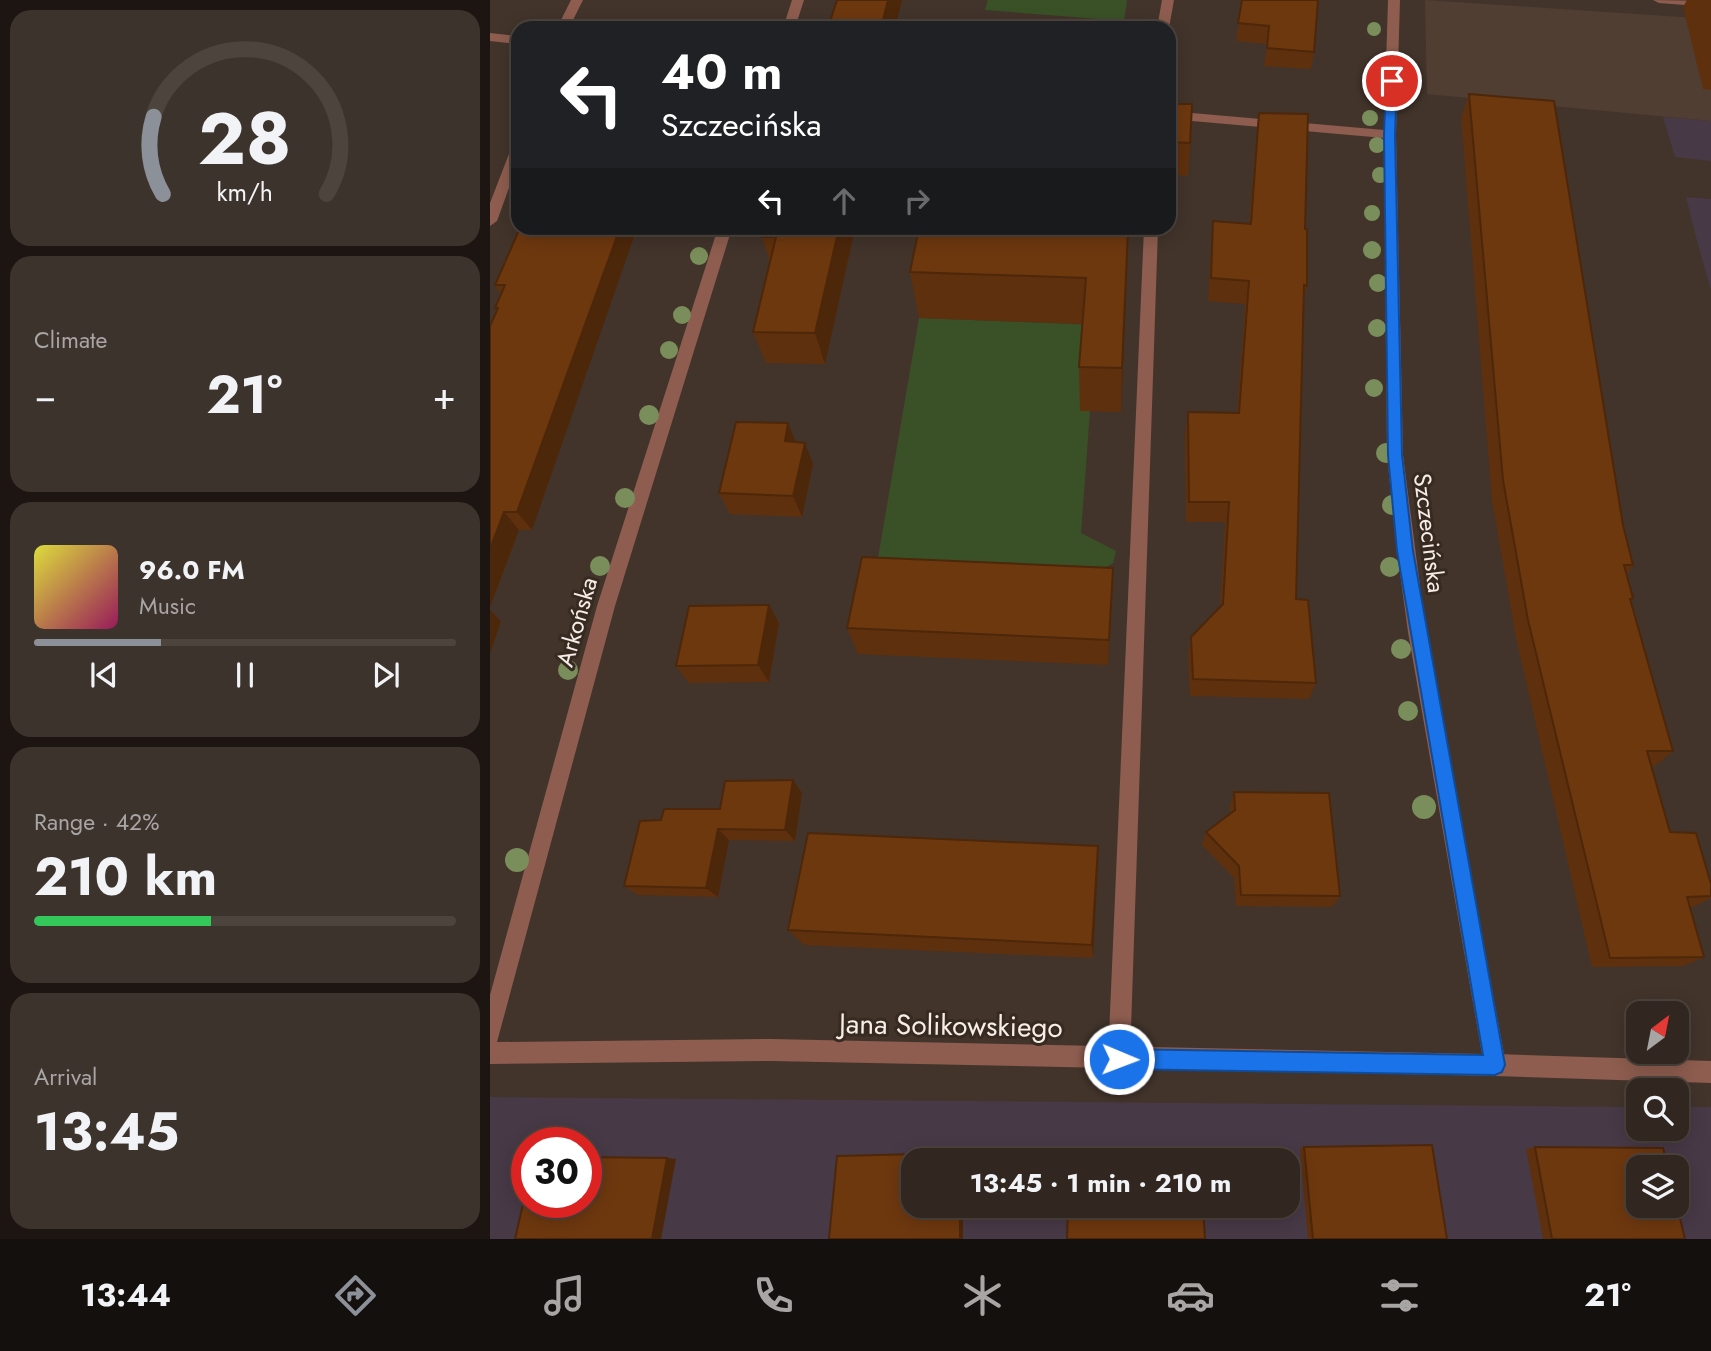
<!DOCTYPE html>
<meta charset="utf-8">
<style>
body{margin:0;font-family:Jost,sans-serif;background:#3d332d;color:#f1f3f6;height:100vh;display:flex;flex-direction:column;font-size:26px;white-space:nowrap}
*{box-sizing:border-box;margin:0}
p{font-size:23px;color:#a8a5a5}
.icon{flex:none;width:38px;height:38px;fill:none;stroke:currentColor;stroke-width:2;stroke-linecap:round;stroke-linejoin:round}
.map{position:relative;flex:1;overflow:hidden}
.side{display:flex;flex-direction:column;gap:10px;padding:10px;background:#1c1512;width:490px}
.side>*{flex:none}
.hud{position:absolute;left:21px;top:21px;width:665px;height:214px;border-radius:21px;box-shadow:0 4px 18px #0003,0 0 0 2px #4d443e;background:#202124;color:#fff;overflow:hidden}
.needle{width:46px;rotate:32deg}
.controls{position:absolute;left:1136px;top:1001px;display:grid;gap:14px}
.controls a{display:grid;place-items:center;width:63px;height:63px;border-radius:14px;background:#322720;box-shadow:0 4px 18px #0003,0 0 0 2px #4d443e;font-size:35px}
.speed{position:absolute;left:21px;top:1127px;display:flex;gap:14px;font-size:35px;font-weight:700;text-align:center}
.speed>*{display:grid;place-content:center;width:91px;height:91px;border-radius:50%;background:#322720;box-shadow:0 4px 18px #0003,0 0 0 2px #4d443e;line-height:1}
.speed .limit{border:10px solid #d22;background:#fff;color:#111}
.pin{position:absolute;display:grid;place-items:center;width:60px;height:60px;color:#fff;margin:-30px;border:4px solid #fff;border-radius:50%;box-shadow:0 2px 7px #0007}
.me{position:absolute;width:77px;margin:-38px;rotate:91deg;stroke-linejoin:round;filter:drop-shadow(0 0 5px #0008)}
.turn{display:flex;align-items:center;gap:24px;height:147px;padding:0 35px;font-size:32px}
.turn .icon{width:91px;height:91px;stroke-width:2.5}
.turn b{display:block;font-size:49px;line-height:60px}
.lanes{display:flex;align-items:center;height:66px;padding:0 35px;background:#0003;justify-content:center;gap:35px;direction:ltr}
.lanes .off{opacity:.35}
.big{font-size:52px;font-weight:700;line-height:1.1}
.side .card{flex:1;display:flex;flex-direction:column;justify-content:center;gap:10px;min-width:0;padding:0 24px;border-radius:21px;background:#3d332d}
.side .dial{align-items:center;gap:0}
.dial svg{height:182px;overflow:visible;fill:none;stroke:#4d443e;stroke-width:7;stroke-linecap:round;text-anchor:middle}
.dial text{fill:#f1f3f6;stroke:none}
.song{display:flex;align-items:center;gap:21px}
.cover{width:84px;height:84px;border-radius:10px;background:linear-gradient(135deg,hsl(60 70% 55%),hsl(330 70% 35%))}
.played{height:7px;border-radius:4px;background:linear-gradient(90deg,#8c9099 30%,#4d443e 30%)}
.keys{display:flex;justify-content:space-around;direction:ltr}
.heat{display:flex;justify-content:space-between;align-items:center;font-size:38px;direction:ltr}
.charge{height:10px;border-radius:5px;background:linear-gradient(90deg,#34c759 42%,#4d443e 0)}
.trip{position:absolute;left:411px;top:1148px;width:399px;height:70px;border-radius:21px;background:#322720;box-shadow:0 4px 18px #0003,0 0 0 2px #4d443e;font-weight:700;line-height:70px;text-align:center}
.tab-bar{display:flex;height:112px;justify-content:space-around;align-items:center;background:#14100d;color:#a8a5a5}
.tab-bar .icon{width:49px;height:49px}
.tab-bar .current{color:#8c9099}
.tab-bar b{font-size:32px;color:#f1f3f6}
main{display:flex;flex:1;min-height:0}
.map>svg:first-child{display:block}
.built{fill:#513e32}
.industrial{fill:#483947;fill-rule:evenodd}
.green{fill:#3a5127}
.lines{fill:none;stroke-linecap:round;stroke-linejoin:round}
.service{fill:#8e5d4f;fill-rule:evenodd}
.minor{fill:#8e5d4f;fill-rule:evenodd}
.tree{fill:#7a8e5b}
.wall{fill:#5f300d}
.shaded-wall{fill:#4d270a}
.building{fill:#6e380f;stroke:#4d270a;stroke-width:2}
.route{fill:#1a73e8;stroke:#114b97;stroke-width:2}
.labels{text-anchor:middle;stroke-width:6;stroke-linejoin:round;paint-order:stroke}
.street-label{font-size:24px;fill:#f7eee8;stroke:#372a21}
.near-street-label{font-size:28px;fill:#f7eee8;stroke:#372a21}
</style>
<main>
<section class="side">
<div class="card dial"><svg viewBox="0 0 100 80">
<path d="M14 69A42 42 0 1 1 86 69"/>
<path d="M14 69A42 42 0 0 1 10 35" stroke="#8c9099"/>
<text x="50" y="56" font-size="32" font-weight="700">28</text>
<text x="50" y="72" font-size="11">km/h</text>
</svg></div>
<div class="card"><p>Climate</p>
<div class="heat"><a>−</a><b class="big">21°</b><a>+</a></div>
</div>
<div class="card">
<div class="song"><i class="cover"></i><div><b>96.0 FM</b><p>Music</p></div></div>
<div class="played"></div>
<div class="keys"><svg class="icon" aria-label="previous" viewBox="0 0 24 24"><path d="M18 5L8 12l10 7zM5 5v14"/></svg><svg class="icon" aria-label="pause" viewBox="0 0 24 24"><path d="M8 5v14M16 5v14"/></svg><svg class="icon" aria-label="next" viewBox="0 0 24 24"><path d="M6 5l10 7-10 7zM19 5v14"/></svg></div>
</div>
<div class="card"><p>Range · 42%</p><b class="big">210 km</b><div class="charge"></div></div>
<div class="card"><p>Arrival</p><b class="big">13:45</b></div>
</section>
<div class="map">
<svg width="1221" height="1239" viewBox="0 0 1221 1239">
<rect width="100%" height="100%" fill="#42342b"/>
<path class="built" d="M935,0L1221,19V121L937,94Z"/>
<path class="industrial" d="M1173,117L1221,121V161L1185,157Z
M1196,197L1221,199V290L1207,241Z
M0,1097L1148,1107V1129H1186L1187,1107H1221V1239H0ZM37,1143H96V1202H37ZM424,1160H798V1206H424ZM1148,1167H1186V1206H1148Z"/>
<path class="green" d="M498,0H637L634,21L495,10Z
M429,318L635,326L600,411L591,533L626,551L623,563L613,569L388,558Z"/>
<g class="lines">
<path class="service" d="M81,0H93L79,28H67Z
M672,0H684L679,28H667Z
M1163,0L1221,1V7L1169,3Z
M28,142V163L7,221L0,226V203L22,146Z
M654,228H668L640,1059L637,1067L629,1070L621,1067L618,1059Z
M1005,1054L1221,1061V1083L1005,1076L997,1073L994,1065L997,1057Z"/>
<path class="minor" d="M302,0H314L305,28H293Z
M898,0H910L906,135L913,455L936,632L1016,1065L1013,1073L1005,1076L281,1061L0,1064V995L107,606L228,228H242L125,606L7,1042L281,1039L992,1054L918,632L907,551L897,455L894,138L679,119V111L894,130Z
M0,33L28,36V44L0,41Z"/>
</g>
<g class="tree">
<circle cx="884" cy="29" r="7"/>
<circle cx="880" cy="118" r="8"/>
<circle cx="887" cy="145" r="8"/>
<circle cx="890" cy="175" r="8"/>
<circle cx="882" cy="213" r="8"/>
<circle cx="882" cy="250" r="9"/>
<circle cx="209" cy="256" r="9"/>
<circle cx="888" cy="283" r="9"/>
<circle cx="192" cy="315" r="9"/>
<circle cx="887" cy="328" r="9"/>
<circle cx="179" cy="350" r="9"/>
<circle cx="884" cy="388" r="9"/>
<circle cx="159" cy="415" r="10"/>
<circle cx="896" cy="453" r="10"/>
<circle cx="135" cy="498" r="10"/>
<circle cx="902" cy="505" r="10"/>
<circle cx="110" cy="566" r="10"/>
<circle cx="900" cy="567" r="10"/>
<circle cx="911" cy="649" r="10"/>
<circle cx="78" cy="670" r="10"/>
<circle cx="918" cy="711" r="10"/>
<circle cx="934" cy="807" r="12"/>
<circle cx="27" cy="860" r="12"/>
</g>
<path class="wall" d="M752,0L824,52L821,69L774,66L777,44L746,41Z
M1197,0H1221V90L1213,89L1193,7Z
M979,94L1133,525L1143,565L1137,574L1143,598L1140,601L1183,751L1165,766H1161L1180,832L1221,884V898L1203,907H1200L1214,957L1193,966L1102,967L1026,638L1002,500L971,118Z
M679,104L700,143L698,176L679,175Z
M769,113L815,229L817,286L814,298L806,599L826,683L819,699L700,696L698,654L701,637L730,607L735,522H696L695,434L698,412L747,413L755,304L718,301L721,245L723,221L759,224L766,137Z
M365,228L335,364L276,363L263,332L280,262L272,237Z
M638,229L631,412L590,411L589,367L592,324L429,318L420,272Z
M50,230L42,530H29L0,607L7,310L5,308L11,295L5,285Z
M306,442L323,464L312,517L240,514L229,493Z
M622,595L618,665L368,654L357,628Z
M289,623L279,682L199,683L186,666Z
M303,780L312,793L305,841L239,840L228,897L148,895L134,886L171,820L230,809Z
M744,792L850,896L842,907L746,906L744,878L712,845L716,832L740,814V806Z
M608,864L603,958L314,945L298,930Z
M814,1147L957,1239H818L810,1149Z
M1045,1147L1195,1239H1053L1036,1149Z"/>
<path class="shaded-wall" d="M398,0H412L405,28H391Z
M130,228H147L42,530L27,512Z
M349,228H365L335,364L325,333Z
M638,229L637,276L631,412L632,368Z
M298,423L307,445L295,441Z
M315,443L323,464L312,517L303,496Z
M14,512L29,530L0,607V549Z
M623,568L622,595L618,665L619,640Z
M279,605L289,623L279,682L268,665Z
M0,610L11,621L0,654Z
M303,780L312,793L305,841L295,830Z
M228,829L239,840L228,897L216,888Z
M608,846V864L603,958L602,945Z
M471,1153L474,1154V1160H471Z
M177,1158L186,1159L171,1239H162Z
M470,1206H473V1239H470Z"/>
<path class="building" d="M347,0H398L391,28H338Z
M752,0H828L824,52L777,48L779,26L748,23Z
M979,94L1064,101L1133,525L1143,565H1134L1143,598L1140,599L1183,751H1157L1180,832L1206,833L1221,884V896L1197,897L1214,957L1120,958L1038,620L1013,480Z
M679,104H702L700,143L679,142Z
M769,113L818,114L815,229H817V286L814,285L806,599L818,600L826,683L703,679L701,637L733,604L739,502H699L698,412L749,413L759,281L721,278L723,221L761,224Z
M51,228H130L27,512H14L0,549V326L8,308H5L15,285H5L29,230H50Z
M274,228H349L325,333L263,332L286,237H272Z
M429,228H591L638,229L632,368L589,367L596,278L420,272Z
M246,422L298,423L295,441L315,443L303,496L229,493Z
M372,557L623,568L619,640L357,628Z
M279,605L268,665L186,666L199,606Z
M303,780L295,830L228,829L216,888L134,886L150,821L171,820L174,809H230L235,781Z
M744,792L839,793L850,896L751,895L749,866L716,832L745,810Z
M318,833L608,846L602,945L298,930Z
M942,1145L957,1239H823L814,1147Z
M1045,1147L1173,1148L1178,1167H1148V1206H1186V1202L1195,1239H1062Z
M471,1153V1160H424V1206H470V1239H339L347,1156Z
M710,1154L711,1160H578V1155Z
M96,1157L177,1158L162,1239H25L37,1187V1202H96Z
M578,1206H713L715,1239H577Z"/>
<path class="route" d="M902,78L907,81L905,135L912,455L923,551L1015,1065L1012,1072L1005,1075L629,1069L622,1066L619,1059L622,1052L629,1049L993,1055L907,551L898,455L894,135L896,81Z"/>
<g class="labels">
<g class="street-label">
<text transform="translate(939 533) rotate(83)" y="8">Szczecińska</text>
<text transform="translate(87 622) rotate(-74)" y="8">Arkońska</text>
</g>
<g class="near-street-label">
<text transform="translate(461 1025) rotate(1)" y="10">Jana Solikowskiego</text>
</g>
</g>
</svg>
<div class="controls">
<a><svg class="needle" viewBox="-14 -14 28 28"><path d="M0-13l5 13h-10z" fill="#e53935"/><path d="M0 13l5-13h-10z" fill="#a8a5a5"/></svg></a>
<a><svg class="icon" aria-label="search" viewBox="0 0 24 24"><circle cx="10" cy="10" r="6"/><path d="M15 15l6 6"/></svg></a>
<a><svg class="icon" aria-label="layers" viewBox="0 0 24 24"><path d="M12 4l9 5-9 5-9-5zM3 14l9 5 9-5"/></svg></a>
</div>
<div class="speed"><div class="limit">30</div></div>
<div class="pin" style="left:902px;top:81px;background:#d93025"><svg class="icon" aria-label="arrive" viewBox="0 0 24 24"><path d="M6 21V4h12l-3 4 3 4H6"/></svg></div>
<svg class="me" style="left:629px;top:1059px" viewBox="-20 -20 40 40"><circle r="17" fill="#1a73e8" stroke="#fff" stroke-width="3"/><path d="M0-11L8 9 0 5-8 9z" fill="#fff"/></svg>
<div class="trip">13:45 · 1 min · 210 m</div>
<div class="hud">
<div class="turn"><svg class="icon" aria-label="left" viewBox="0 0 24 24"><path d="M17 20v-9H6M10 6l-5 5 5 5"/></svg><div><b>40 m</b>Szczecińska</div></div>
<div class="lanes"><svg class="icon" aria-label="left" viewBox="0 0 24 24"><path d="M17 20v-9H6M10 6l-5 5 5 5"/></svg><svg class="icon off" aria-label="ahead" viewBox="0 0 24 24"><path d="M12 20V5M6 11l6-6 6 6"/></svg><svg class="icon off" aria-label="right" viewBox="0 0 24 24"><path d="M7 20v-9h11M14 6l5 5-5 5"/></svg></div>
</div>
</div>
</main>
<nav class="tab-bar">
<b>13:44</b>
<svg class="icon current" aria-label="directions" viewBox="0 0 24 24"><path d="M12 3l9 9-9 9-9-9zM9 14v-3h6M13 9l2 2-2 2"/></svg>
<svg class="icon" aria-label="music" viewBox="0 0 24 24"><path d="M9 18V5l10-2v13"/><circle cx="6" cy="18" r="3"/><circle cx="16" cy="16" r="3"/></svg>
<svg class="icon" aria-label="phone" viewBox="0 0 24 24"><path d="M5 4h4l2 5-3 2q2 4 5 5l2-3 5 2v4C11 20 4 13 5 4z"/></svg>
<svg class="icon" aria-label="climate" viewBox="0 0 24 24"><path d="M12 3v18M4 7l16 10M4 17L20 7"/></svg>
<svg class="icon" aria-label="car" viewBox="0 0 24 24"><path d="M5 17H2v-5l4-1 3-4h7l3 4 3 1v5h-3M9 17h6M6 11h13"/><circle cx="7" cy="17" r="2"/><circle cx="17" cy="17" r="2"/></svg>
<svg class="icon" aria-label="filters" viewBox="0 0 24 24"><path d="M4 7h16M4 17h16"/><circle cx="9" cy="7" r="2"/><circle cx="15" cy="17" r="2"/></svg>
<b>21°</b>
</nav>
